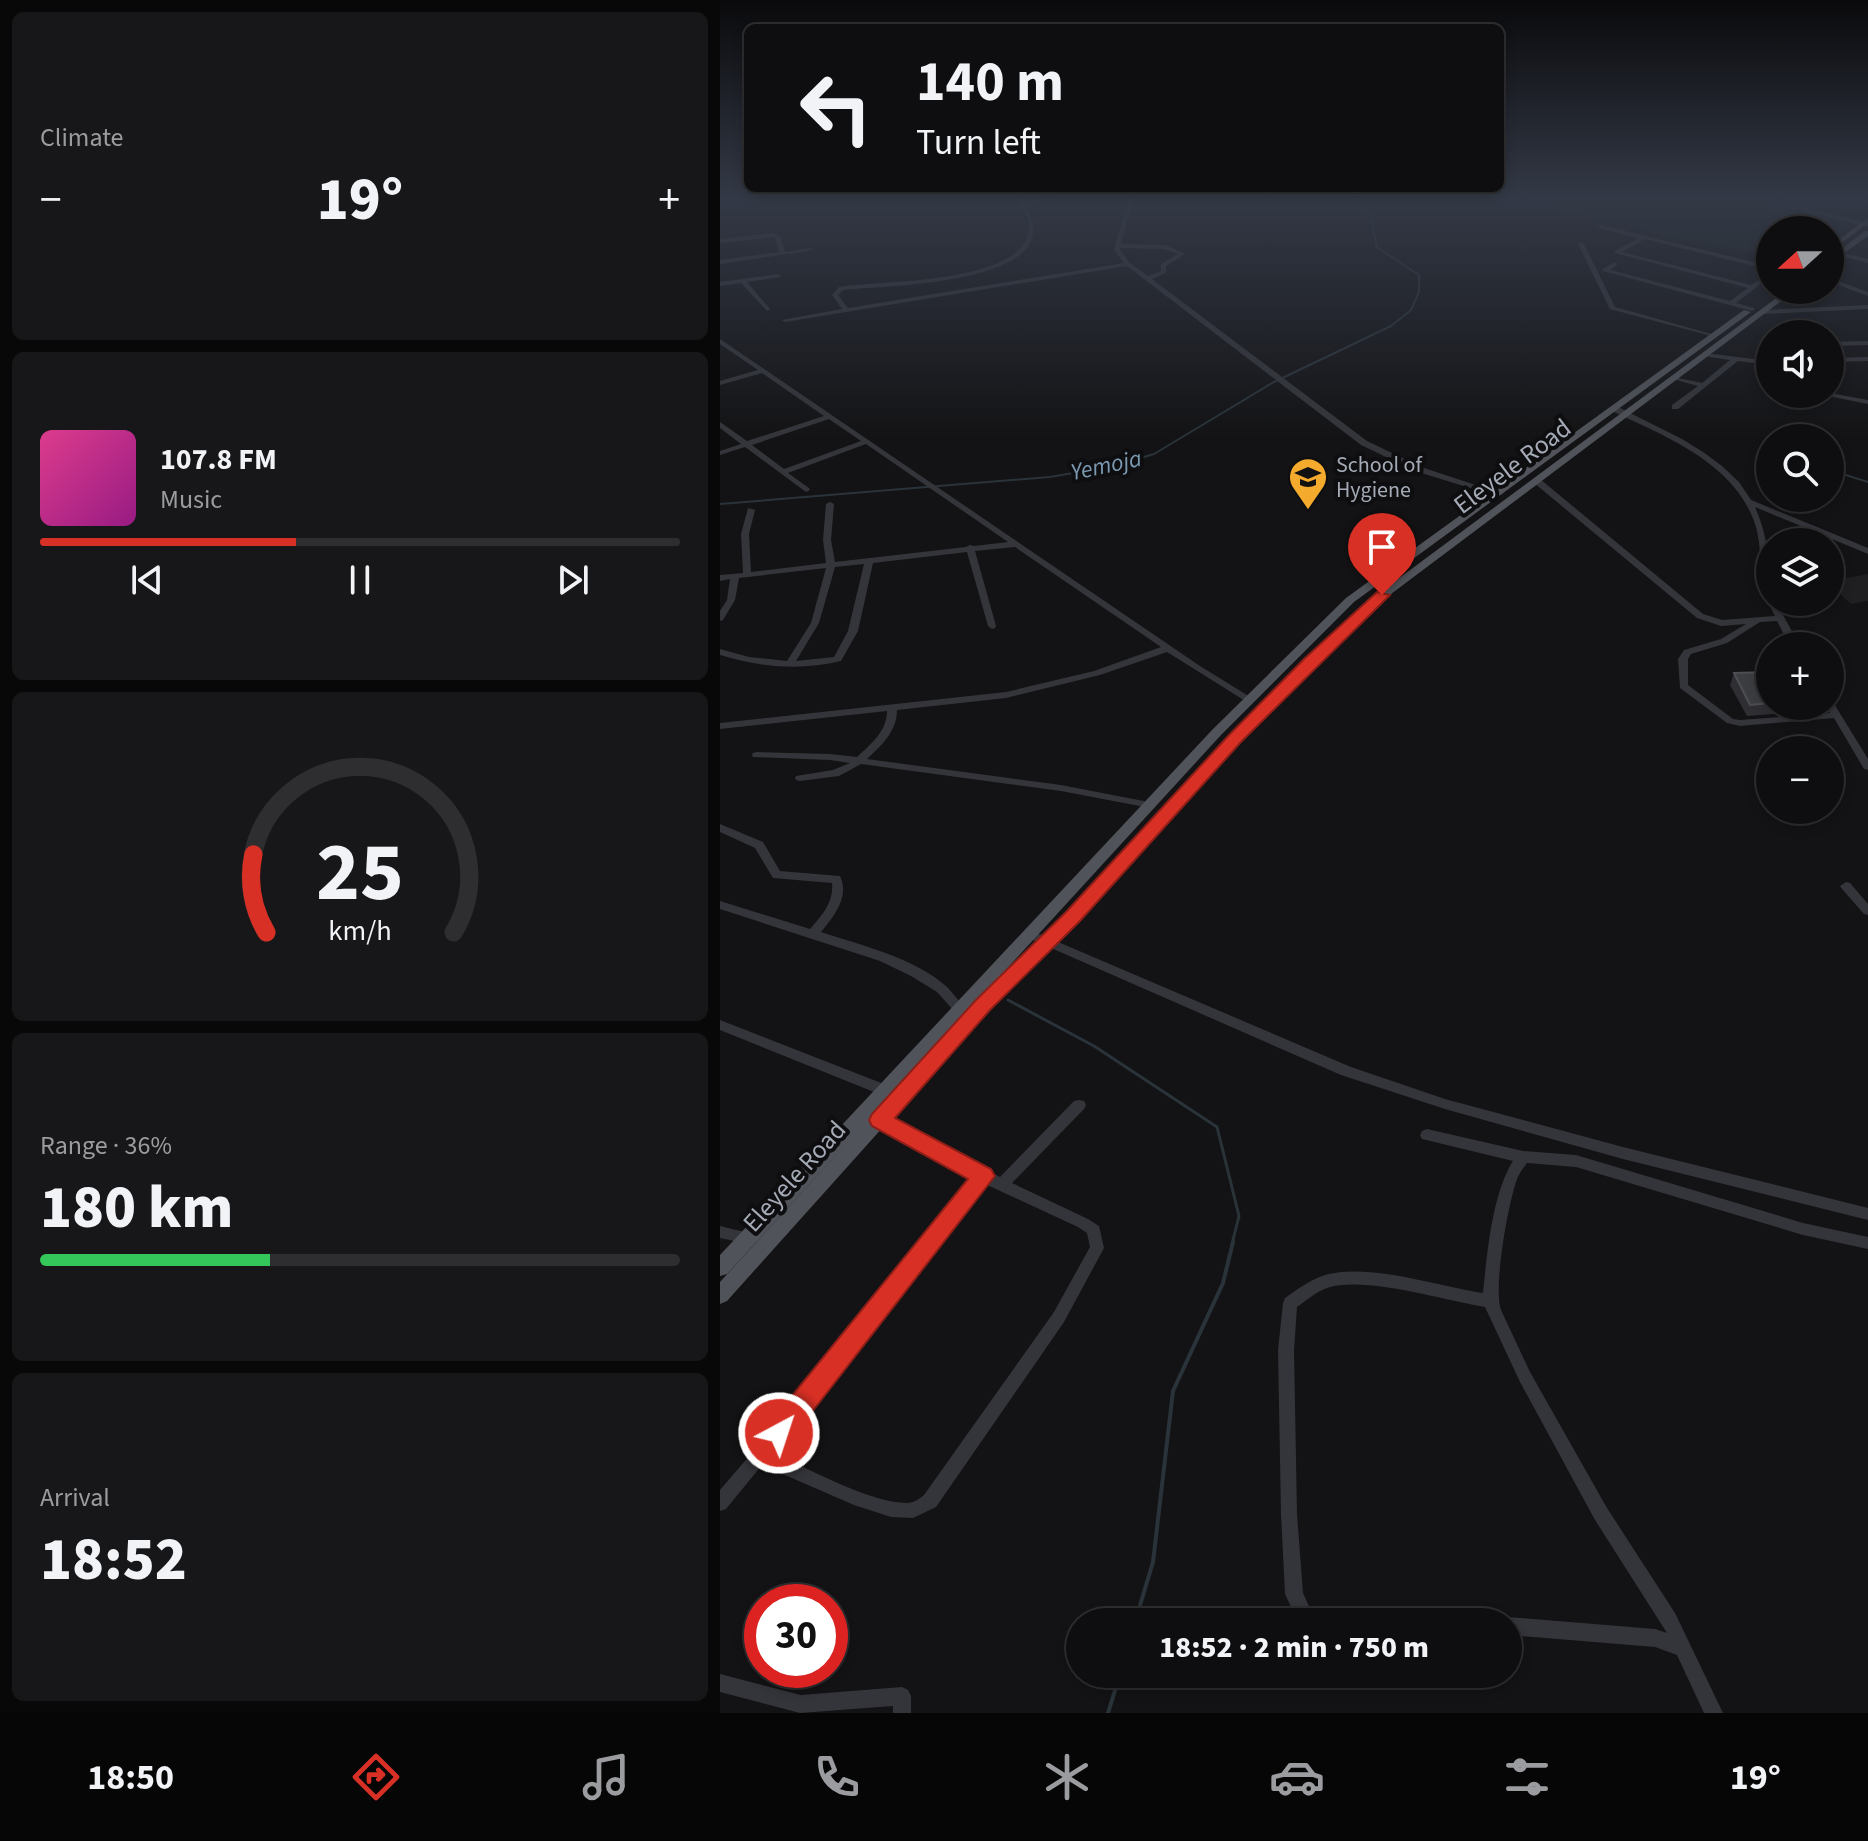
<!DOCTYPE html>
<meta charset="utf-8">
<style>
body{margin:0;font-family:"Source Sans 3",sans-serif;background:#171719;color:#f1f3f6;height:100vh;display:flex;flex-direction:column;font-size:30px;white-space:nowrap}
*{box-sizing:border-box;margin:0}
p{font-size:26px;color:#9b9c9f}
.icon{flex:none;width:44px;height:44px;fill:none;stroke:currentColor;stroke-width:2;stroke-linecap:round;stroke-linejoin:round}
.map{position:relative;flex:1;overflow:hidden}
.sheet{display:flex;flex-direction:column;gap:12px;padding:12px;background:#080809;width:720px}
.sheet>*{flex:none}
.hud{position:absolute;left:24px;top:24px;width:760px;height:168px;border-radius:12px;box-shadow:0 4px 12px #0003,0 0 0 2px #2e2e30;background:#0e0e10;color:#f1f3f6;overflow:hidden}
.needle{width:52px;rotate:249deg}
.controls{position:absolute;left:1036px;top:216px;display:grid;gap:16px}
.controls a{display:grid;place-items:center;width:88px;height:88px;border-radius:50%;background:#0e0e10;box-shadow:0 4px 12px #0003,0 0 0 2px #2e2e30;font-size:40px}
.speed{position:absolute;left:24px;top:1584px;display:flex;gap:16px;font-size:40px;font-weight:700;text-align:center}
.speed>*{display:grid;place-content:center;width:104px;height:104px;border-radius:50%;background:#0e0e10;box-shadow:0 4px 12px #0003,0 0 0 2px #2e2e30;line-height:1}
.speed .limit{border:12px solid #d22;background:#fff;color:#111}
.pin{position:absolute;display:grid;place-items:center;width:68px;height:68px;color:#fff;margin:-82px -34px;border-radius:50% 50% 50% 0;rotate:-45deg;box-shadow:0 0 8px #0007}
.pin .icon{rotate:45deg}
.me{position:absolute;width:88px;margin:-44px;rotate:40deg;stroke-linejoin:round;filter:drop-shadow(0 0 6px #0008)}
.turn{display:flex;align-items:center;gap:28px;height:168px;padding:0 40px;font-size:36px}
.turn .icon{width:104px;height:104px;stroke-width:2.5}
.turn b{display:block;font-size:56px;line-height:68px}
.big{font-size:60px;font-weight:800;line-height:1.1}
.sheet .card{flex:1;display:flex;flex-direction:column;justify-content:center;gap:12px;min-width:0;padding:0 28px;border-radius:12px;background:#171719}
.sheet .dial{align-items:center;gap:0}
.dial svg{height:208px;overflow:visible;fill:none;stroke:#2e2e30;stroke-width:7;stroke-linecap:round;text-anchor:middle}
.dial text{fill:#f1f3f6;stroke:none}
.song{display:flex;align-items:center;gap:24px}
.cover{width:96px;height:96px;border-radius:12px;background:linear-gradient(135deg,hsl(330 70% 55%),hsl(310 70% 35%))}
.played{height:8px;border-radius:4px;background:linear-gradient(90deg,#d93025 40%,#2e2e30 40%)}
.keys{display:flex;justify-content:space-around;direction:ltr}
.heat{display:flex;justify-content:space-between;align-items:center;font-size:44px;direction:ltr}
.charge{height:12px;border-radius:6px;background:linear-gradient(90deg,#34c759 36%,#2e2e30 0)}
.trip{position:absolute;left:346px;top:1608px;width:456px;height:80px;border-radius:40px;background:#0e0e10;box-shadow:0 4px 12px #0003,0 0 0 2px #2e2e30;font-weight:800;line-height:80px;text-align:center}
.dock{display:flex;height:128px;justify-content:space-around;align-items:center;background:#060606;color:#9b9c9f}
.dock .icon{width:56px;height:56px}
.dock .active{color:#d93025}
.dock b{font-size:36px;color:#f1f3f6}
main{display:flex;flex:1;min-height:0}
.map>svg:first-child{display:block}
.built{fill:#1f1f22}
.green{fill:#19201a}
.lines{fill:none;stroke-linecap:round;stroke-linejoin:round}
.stream-far2{stroke:#293339;stroke-width:2}
.stream-far1{stroke:#293339;stroke-width:3}
.stream{stroke:#293339;stroke-width:4}
.minor{fill:#34353a;fill-rule:evenodd}
.major{fill:#505359;fill-rule:evenodd}
.wall{fill:#2f2f33}
.building{fill:#3c3d41;stroke:#4c4e53;stroke-width:2}
.route{fill:#d93025;stroke:#8d1f18;stroke-width:2}
.labels{text-anchor:middle;stroke-width:8;stroke-linejoin:round;paint-order:stroke}
.far-poi-label{font-size:22px;fill:#a5abb6;stroke:#0e0e10;text-anchor:start}
.far-water-label{font-size:24px;font-style:italic;fill:#7b9ab2;stroke:#0e0e10}
.street-label{font-size:26px;fill:#a5abb6;stroke:#0e0e10}
</style>
<main>
<section class="sheet">
<div class="card"><p>Climate</p>
<div class="heat"><a>−</a><b class="big">19°</b><a>+</a></div>
</div>
<div class="card">
<div class="song"><i class="cover"></i><div><b>107.8 FM</b><p>Music</p></div></div>
<div class="played"></div>
<div class="keys"><svg class="icon" aria-label="previous" viewBox="0 0 24 24"><path d="M18 5L8 12l10 7zM5 5v14"/></svg><svg class="icon" aria-label="pause" viewBox="0 0 24 24"><path d="M8 5v14M16 5v14"/></svg><svg class="icon" aria-label="next" viewBox="0 0 24 24"><path d="M6 5l10 7-10 7zM19 5v14"/></svg></div>
</div>
<div class="card dial"><svg viewBox="0 0 100 80">
<path d="M14 69A42 42 0 1 1 86 69"/>
<path d="M14 69A42 42 0 0 1 9 39" stroke="#d93025"/>
<text x="50" y="56" font-size="32" font-weight="700">25</text>
<text x="50" y="72" font-size="11">km/h</text>
</svg></div>
<div class="card"><p>Range · 36%</p><b class="big">180 km</b><div class="charge"></div></div>
<div class="card"><p>Arrival</p><b class="big">18:52</b></div>
</section>
<div class="map">
<svg width="1148" height="1713" viewBox="0 0 1148 1713">
<rect width="100%" height="100%" fill="#131315"/>
<path class="built" d="M1148,574V601L1131,604L1110,585V581Z"/>
<path class="green" d="M835,199H1032L1137,222L1110,242V230H1050V256C1028,251 930,236 920,228L823,206Z"/>
<g class="lines">
<path class="stream-far2" d="M1040,448L1050,451
M1110,470L1148,482
M0,504L330,477L393,466L434,454L552,383L671,326L691,310L699,292V275L657,247L650,214L636,199"/>
<path class="stream-far1" d="M288,1000L374,1046L497,1127L519,1216L512,1244"/>
<path class="stream" d="M415,1622L433,1562L453,1391L503,1283L513,1242
M388,1713L400,1674"/>
<path class="minor" d="M297,199H301L303,202L335,199L305,205C355,286 164,285 123,290L118,295L128,308L404,263L394,250L408,199H413L401,244L445,245L465,254L446,266V273L432,279L647,441L701,467L783,494L776,496L695,471L641,445L407,266L65,322L62,320L122,309L112,295L119,287C160,280 307,285 309,227C310,217 301,207 297,199ZM400,248L444,249L458,254L441,264V271L428,276L410,263L400,250Z
M1038,199H1046L1148,223V227Z
M880,225L1050,266V270L925,239L902,252L1031,285L1050,272V277L1016,303L1034,308L1035,309L1032,311L883,271V269L895,262L898,264L890,270L1010,301L1028,288L895,253V251L919,238L878,228Z
M52,233L60,236L65,252L91,248L94,250L0,264V260L59,252L55,237L0,243V239Z
M861,242L864,244L895,307L995,335V337L890,309L858,244Z
M1119,252L1148,259V263L1117,255V253Z
M58,274L61,276L60,277L27,282L50,309L47,311L21,283L0,286V282Z
M1110,278L1148,292V296L1110,282Z
M1148,305V309L1044,314L1041,312L1044,310Z
M0,339L480,666L535,700L533,702H527L447,652L380,675L286,698L177,710C177,731 162,745 147,759L341,785L434,803L435,805L430,808L341,791L141,764L119,776L80,781L76,780L75,778L76,776L113,770L130,763L110,760L33,757L32,755L33,753L37,752L110,754L137,757C151,744 167,731 167,711L0,729V723L286,692L374,671L441,647L295,547L255,551L276,626L275,628L272,629L268,626L247,552L153,563L138,631L121,661C80,671 40,667 0,655V649L29,657L67,661L91,623L106,568L19,578L15,600L3,620L0,621V611L7,600L10,579L0,581V575L23,573L21,534L28,508L35,510L29,534L31,572L106,563L103,540L106,504L110,502L114,504L111,540L115,562L246,547L250,545L254,546L288,542L146,444L68,473L89,488L90,490L86,492L25,447L0,455V451L21,444L0,428V422L27,441L104,416L42,373L0,385V381L38,370L0,344ZM109,419L141,441L64,469L32,445ZM144,564L128,631L114,657L76,661L99,623L115,567Z
M1148,341V345L1110,346V342Z
M985,353L1050,361V365L1018,361L958,409H952V405L978,386L953,379V377L982,383L1010,360L983,356V354Z
M1148,357V361L1110,362V358Z
M1110,393L1148,400V404L1098,394Z
M892,407H898L962,439L983,452L1002,466L1019,482L1031,500L1148,548V554L1035,507C1048,536 1050,564 1050,595L1047,594C1039,573 1042,549 1036,527C1017,464 947,437 892,411Z
M814,479H820L983,614L1002,620L1055,616L1048,602L1050,600V602H1056L1080,646H1070L1057,621L1040,622L1007,643L971,654L968,659V685L1013,719L1020,720L1110,713L1106,706H1110V701L1113,702L1148,759V770L1144,769L1114,718L1020,726L1007,723L960,688L958,659L964,650L1001,639L1026,624L1001,626L977,618L814,483Z
M0,824L43,842L60,871L120,876C130,897 114,916 101,932C141,945 195,958 227,987C233,993 238,1000 243,1006L245,1009L243,1012L239,1014L235,1012L217,992L191,976L160,961L0,909V901L90,929C102,915 114,902 112,883L53,878L35,848L0,832Z
M1126,882L1130,883L1148,904V915L1144,914L1122,889L1120,886Z
M310,930L631,1067L725,1099L903,1147L1148,1208V1220L903,1159L725,1109L621,1075L306,937L304,934L306,931Z
M0,1020L169,1086L171,1090L169,1094L164,1095L159,1094L0,1030Z
M359,1100L364,1101L366,1105L364,1109L292,1183L368,1219L379,1226L384,1248L344,1322L216,1507L193,1518L171,1517L134,1505L42,1465L6,1509L0,1511V1490L110,1362L254,1178L155,1124L153,1120L155,1116L160,1115L165,1116L280,1177L354,1101ZM265,1184L358,1227L367,1233L370,1247L334,1312L204,1495C199,1499 194,1503 187,1503C150,1503 88,1468 53,1453L120,1372Z
M707,1129L803,1151L856,1155L1083,1223L1148,1237V1249L1083,1235L856,1167L807,1163C803,1168 799,1174 797,1179C788,1204 773,1288 781,1310L810,1372L887,1508L955,1613L1003,1713H984L957,1655L935,1647L788,1635V1622H781L788,1617L935,1629L947,1633L875,1520L800,1382L765,1307C722,1300 650,1277 610,1287C598,1290 587,1300 577,1307L574,1350L577,1514L583,1593L596,1622H578L565,1594L561,1514L558,1350L563,1303L565,1298C578,1289 592,1278 609,1274C653,1264 718,1286 763,1293C767,1254 772,1194 793,1161L702,1139L700,1135L702,1131Z
M0,1226L33,1234L35,1238L33,1242L28,1244L0,1238Z
M0,1674L81,1695L182,1687L188,1690L191,1696V1713H173V1706L80,1713L0,1692Z"/>
<path class="major" d="M1148,218V223L1110,252V246Z
M1145,231H1148V236L1110,263V258Z
M1067,290H1076L651,609L519,741L358,920L269,1009L7,1301L0,1304V1282L257,1001L348,912L511,735L643,605Z
M1024,310L1031,312L634,602L501,735L7,1274L0,1276V1255L493,729L626,598Z"/>
</g>
<path class="wall" d="M1050,672V706H1083L1081,712L1027,716L1010,685L1014,673Z"/>
<path class="building" d="M1050,672V703L1030,705L1014,673Z"/>
<linearGradient id="sky" x2="0" y2="1"><stop stop-color="#0a0a0c"/><stop offset="0.45" stop-color="#333946"/><stop offset="1" stop-color="#333946" stop-opacity="0"/></linearGradient>
<rect width="1148" height="439" fill="url(#sky)"/>
<path class="route" d="M657,592L670,595L521,742L360,921L270,1010L175,1118L271,1169L275,1176L68,1443L59,1447L49,1443L46,1433L49,1424L248,1179L152,1126L149,1120L152,1114L256,1000L346,912L509,735L584,659Z"/>
<defs>
<symbol id="university-pin" viewBox="-11 -11 22 30"><path d="M0 17L-7.5 6A9.5 9.5 0 1 1 7.5 6Z" fill="#f4aa2c" stroke="#0e0e10"/><path d="M0-5L7-2L0 1L-7-2ZM-4 1L0 2.5L4 1V4Q0 6-4 4Z" fill="#111"/></symbol>
</defs>
<g fill-rule="evenodd">
<use href="#university-pin" x="566" y="455" width="44" height="60"/>
</g>
<g class="labels">
<g class="far-poi-label">
<text x="616" y="472">School of<tspan x="616" dy="25">Hygiene</tspan></text>
</g>
<g class="far-water-label">
<text transform="translate(386 465) rotate(-12)" y="8">Yemoja</text>
</g>
<g class="street-label">
<text transform="translate(792 466) rotate(-37)" y="9">Eleyele Road</text>
<text transform="translate(74 1176) rotate(-48)" y="9">Eleyele Road</text>
</g>
</g>
</svg>
<div class="controls">
<a><svg class="needle" viewBox="-14 -14 28 28"><path d="M0-13l5 13h-10z" fill="#e53935"/><path d="M0 13l5-13h-10z" fill="#9b9c9f"/></svg></a>
<a><svg class="icon" aria-label="sound" viewBox="0 0 24 24"><path d="M4 9h4l5-4v14l-5-4H4zM17 9q2 3 0 6"/></svg></a>
<a><svg class="icon" aria-label="search" viewBox="0 0 24 24"><circle cx="10" cy="10" r="6"/><path d="M15 15l6 6"/></svg></a>
<a><svg class="icon" aria-label="layers" viewBox="0 0 24 24"><path d="M12 4l9 5-9 5-9-5zM3 14l9 5 9-5"/></svg></a>
<a>+</a>
<a>−</a>
</div>
<div class="speed"><div class="limit">30</div></div>
<div class="pin" style="left:662px;top:595px;background:#d93025"><svg class="icon" aria-label="arrive" viewBox="0 0 24 24"><path d="M6 21V4h12l-3 4 3 4H6"/></svg></div>
<svg class="me" style="left:59px;top:1433px" viewBox="-20 -20 40 40"><circle r="17" fill="#d93025" stroke="#fff" stroke-width="3"/><path d="M0-11L8 9 0 5-8 9z" fill="#fff"/></svg>
<div class="trip">18:52 · 2 min · 750 m</div>
<div class="hud">
<div class="turn"><svg class="icon" aria-label="left" viewBox="0 0 24 24"><path d="M17 20v-9H6M10 6l-5 5 5 5"/></svg><div><b>140 m</b>Turn left</div></div>
</div>
</div>
</main>
<nav class="dock">
<b>18:50</b>
<svg class="icon active" aria-label="directions" viewBox="0 0 24 24"><path d="M12 3l9 9-9 9-9-9zM9 14v-3h6M13 9l2 2-2 2"/></svg>
<svg class="icon" aria-label="music" viewBox="0 0 24 24"><path d="M9 18V5l10-2v13"/><circle cx="6" cy="18" r="3"/><circle cx="16" cy="16" r="3"/></svg>
<svg class="icon" aria-label="phone" viewBox="0 0 24 24"><path d="M5 4h4l2 5-3 2q2 4 5 5l2-3 5 2v4C11 20 4 13 5 4z"/></svg>
<svg class="icon" aria-label="climate" viewBox="0 0 24 24"><path d="M12 3v18M4 7l16 10M4 17L20 7"/></svg>
<svg class="icon" aria-label="car" viewBox="0 0 24 24"><path d="M5 17H2v-5l4-1 3-4h7l3 4 3 1v5h-3M9 17h6M6 11h13"/><circle cx="7" cy="17" r="2"/><circle cx="17" cy="17" r="2"/></svg>
<svg class="icon" aria-label="filters" viewBox="0 0 24 24"><path d="M4 7h16M4 17h16"/><circle cx="9" cy="7" r="2"/><circle cx="15" cy="17" r="2"/></svg>
<b>19°</b>
</nav>
